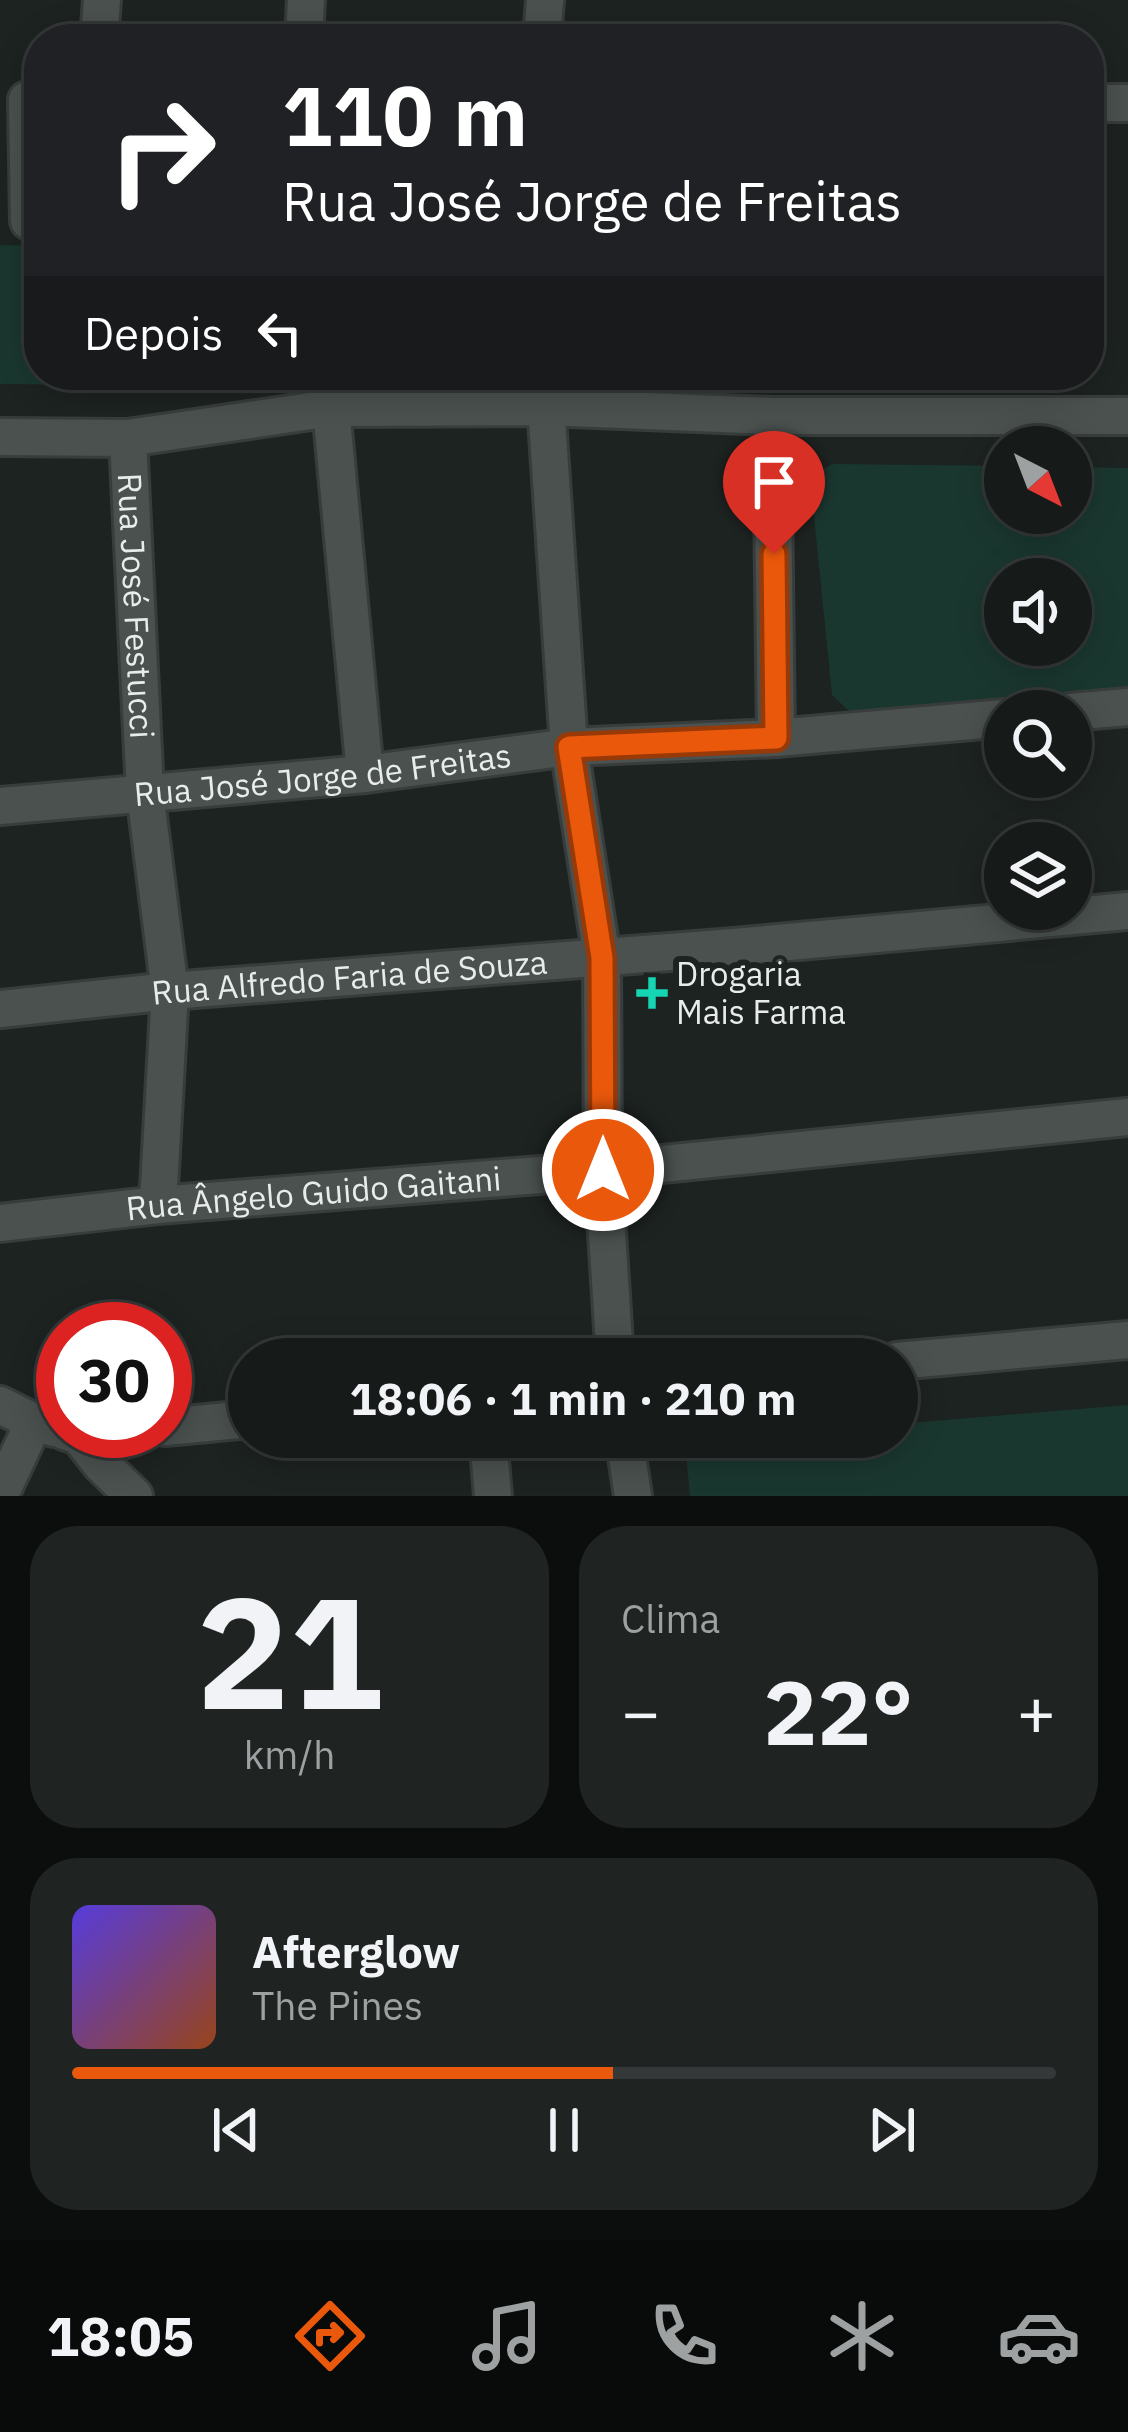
<!DOCTYPE html>
<html lang="pt">
<meta charset="utf-8">
<style>
body{margin:0;font-family:"IBM Plex Sans",sans-serif;background:#1f2322;color:#f1f3f6;height:100vh;display:flex;flex-direction:column;font-size:45px;white-space:nowrap}
*{box-sizing:border-box;margin:0}
p{font-size:39px;color:#9ea1a2}
.icon{flex:none;width:66px;height:66px;fill:none;stroke:currentColor;stroke-width:2;stroke-linecap:round;stroke-linejoin:round}
.map{position:relative;height:1496px;overflow:hidden}
.drawer{display:flex;flex-direction:column;gap:30px;padding:30px;background:#0c0e0e;flex:1}
.drawer>*{flex:none}
.guide{position:absolute;left:24px;top:24px;width:1080px;height:366px;border-radius:48px;box-shadow:0 6px 30px #0003,0 0 0 3px #353838;background:#202124;color:#fff;overflow:hidden}
.needle{width:78px;rotate:138deg}
.buttons{position:absolute;left:984px;top:426px;display:grid;gap:24px}
.buttons a{display:grid;place-items:center;width:108px;height:108px;border-radius:50%;background:#161a19;box-shadow:0 6px 30px #0003,0 0 0 3px #353838;font-size:60px}
.speed{position:absolute;left:36px;top:1302px;display:flex;gap:24px;font-size:60px;font-weight:700;text-align:center}
.speed>*{display:grid;place-content:center;width:156px;height:156px;border-radius:50%;background:#161a19;box-shadow:0 6px 30px #0003,0 0 0 3px #353838;line-height:1}
.speed .limit{border:18px solid #d22;background:#fff;color:#111}
.pin{position:absolute;display:grid;place-items:center;width:102px;height:102px;color:#fff;margin:-123px -51px;border-radius:50% 50% 50% 0;rotate:-45deg;box-shadow:0 0 12px #0007}
.pin .icon{rotate:45deg}
.me{position:absolute;width:132px;margin:-66px;rotate:0deg;stroke-linejoin:round;filter:drop-shadow(0 0 9px #0008)}
.turn{display:flex;align-items:center;gap:42px;height:252px;padding:0 60px;font-size:54px}
.turn .icon{width:156px;height:156px;stroke-width:2.5}
.turn b{display:block;font-size:84px;line-height:102px}
.then{display:flex;align-items:center;height:114px;padding:0 60px;background:#0003;gap:24px;font-size:45px}
.big{font-size:90px;font-weight:700;line-height:1.1}
.drawer .widget{flex:1;display:flex;flex-direction:column;justify-content:center;gap:18px;min-width:0;padding:0 42px;border-radius:48px;background:#1f2322}
.drawer .dial{align-items:center;gap:0}
.dial b{font-size:156px;line-height:1}
.song{display:flex;align-items:center;gap:36px}
.cover{width:144px;height:144px;border-radius:18px;background:linear-gradient(135deg,hsl(250 70% 55%),hsl(20 70% 35%))}
.played{height:12px;border-radius:6px;background:linear-gradient(90deg,#ea580c 55%,#353838 55%)}
.keys{display:flex;justify-content:space-around;direction:ltr}
.heat{display:flex;justify-content:space-between;align-items:center;font-size:66px;direction:ltr}
.drawer .tiles{flex:1;display:grid;gap:30px;grid-template-columns:1fr 1fr}
.widget:last-child{grid-column:span 2}
.trip{position:absolute;left:228px;top:1338px;width:690px;height:120px;border-radius:60px;background:#161a19;box-shadow:0 6px 30px #0003,0 0 0 3px #353838;font-weight:700;line-height:120px;text-align:center}
.tabs{display:flex;height:192px;justify-content:space-around;align-items:center;background:#090a0a;color:#9ea1a2}
.tabs .icon{width:84px;height:84px}
.tabs .active{color:#ea580c}
.tabs b{font-size:54px;color:#f1f3f6}
.map>svg:first-child{display:block}
.green{fill:#1a372f;fill-rule:evenodd}
.lines{fill:none;stroke-linecap:round;stroke-linejoin:round}
.minor-casing{stroke:#383d3c;stroke-width:42}
.minor{stroke:#4a514f;stroke-width:36}
.route-casing{stroke:#983908;stroke-width:30}
.route{stroke:#ea580c;stroke-width:21}
.poi-dot{fill:#16d5b3;stroke:#1d2321;stroke-width:4.5}
.labels{text-anchor:middle;stroke-width:12;stroke-linejoin:round;paint-order:stroke}
.street-label{font-size:33px;fill:#e8eceb;stroke:#1d2321}
.poi-label{font-size:33px;fill:#e8eceb;stroke:#1d2321;text-anchor:start}
</style>
<div class="map">
<svg width="1128" height="1496" viewBox="0 0 1128 1496">
<rect width="100%" height="100%" fill="#1d2321"/>
<path class="green" d="M0,245L39,246V375H524L521,382L505,390L0,384Z
M832,464L1005,466V513H1071V467L1128,468V691L851,713L832,695L811,486L818,472ZM1005,579H1071V645H1005Z
M1128,1405V1496H690L685,1442L749,1437H897V1424Z"/>
<g class="lines">
<defs>
<g id="minor">
<path d="M99,39L102,0"/>
<path d="M304,39L306,0"/>
<path d="M542,39L545,0"/>
<path d="M27,100L29,221"/>
<path d="M1089,103H1128"/>
<path d="M544,375L569,747L602,958L603,1170L615,1359"/>
<path d="M331,408L365,774"/>
<path d="M772,416L776,738"/>
<path d="M0,437L128,438L331,408L547,407L772,416H1128"/>
<path id="s1" d="M128,438L145,793L170,991L158,1205"/>
<path d="M1071,712L1128,707"/>
<path id="s2" d="M0,806L365,774L569,747L776,738L1005,718"/>
<path id="s3" d="M0,1009L170,991L734,947L1128,911"/>
<path id="s4" d="M0,1223L158,1205L603,1170L1128,1117"/>
<path d="M897,1361L1128,1340"/>
<path d="M0,1405L34,1422L54,1428"/>
<path d="M165,1427L249,1419"/>
<path d="M64,1431L79,1436L125,1431"/>
<path d="M79,1436L101,1464L134,1496"/>
<path d="M488,1437L493,1496"/>
<path d="M624,1437L633,1496"/>
<path d="M0,1495L34,1422"/>
</g>
</defs>
<use href="#minor" class="minor-casing"/>
<use href="#minor" class="minor"/>
</g>
<g class="lines">
<defs>
<path id="route" d="M603,1170L602,958L569,747L776,738L774,554"/>
</defs>
<use href="#route" class="route-casing"/>
<use href="#route" class="route"/>
</g>
<path class="poi-dot" d="M646 975h12v12h12v12h-12v12h-12v-12h-12v-12h12z"/>
<g class="labels">
<g class="street-label">
<text dy="12" stroke="none"><textPath href="#s1" startOffset="168">Rua José Festucci</textPath></text>
<text dy="12" stroke="none"><textPath href="#s2" startOffset="324">Rua José Jorge de Freitas</textPath></text>
<text dy="12" stroke="none"><textPath href="#s3" startOffset="351">Rua Alfredo Faria de Souza</textPath></text>
<text dy="12" stroke="none"><textPath href="#s4" startOffset="315">Rua Ângelo Guido Gaitani</textPath></text>
</g>
<g class="poi-label">
<text x="676" y="986">Drogaria<tspan x="676" dy="38">Mais Farma</tspan></text>
</g>
</g>
</svg>
<div class="buttons">
<a><svg class="needle" viewBox="-14 -14 28 28"><path d="M0-13l5 13h-10z" fill="#e53935"/><path d="M0 13l5-13h-10z" fill="#9ea1a2"/></svg></a>
<a><svg class="icon" aria-label="sound" viewBox="0 0 24 24"><path d="M4 9h4l5-4v14l-5-4H4zM17 9q2 3 0 6"/></svg></a>
<a><svg class="icon" aria-label="search" viewBox="0 0 24 24"><circle cx="10" cy="10" r="6"/><path d="M15 15l6 6"/></svg></a>
<a><svg class="icon" aria-label="layers" viewBox="0 0 24 24"><path d="M12 4l9 5-9 5-9-5zM3 14l9 5 9-5"/></svg></a>
</div>
<div class="speed"><div class="limit">30</div></div>
<div class="pin" style="left:774px;top:554px;background:#d93025"><svg class="icon" aria-label="arrive" viewBox="0 0 24 24"><path d="M6 21V4h12l-3 4 3 4H6"/></svg></div>
<svg class="me" style="left:603px;top:1170px" viewBox="-20 -20 40 40"><circle r="17" fill="#ea580c" stroke="#fff" stroke-width="3"/><path d="M0-11L8 9 0 5-8 9z" fill="#fff"/></svg>
<div class="trip">18:06 · 1 min · 210 m</div>
<div class="guide">
<div class="turn"><svg class="icon" aria-label="right" viewBox="0 0 24 24"><path d="M7 20v-9h11M14 6l5 5-5 5"/></svg><div><b>110 m</b>Rua José Jorge de Freitas</div></div>
<div class="then">Depois<svg class="icon" aria-label="left" viewBox="0 0 24 24"><path d="M17 20v-9H6M10 6l-5 5 5 5"/></svg></div>
</div>
</div>
<section class="drawer">
<div class="tiles">
<div class="widget dial"><b>21</b><p>km/h</p></div>
<div class="widget"><p>Clima</p>
<div class="heat"><a>−</a><b class="big">22°</b><a>+</a></div>
</div>
<div class="widget">
<div class="song"><i class="cover"></i><div><b>Afterglow</b><p>The Pines</p></div></div>
<div class="played"></div>
<div class="keys"><svg class="icon" aria-label="previous" viewBox="0 0 24 24"><path d="M18 5L8 12l10 7zM5 5v14"/></svg><svg class="icon" aria-label="pause" viewBox="0 0 24 24"><path d="M8 5v14M16 5v14"/></svg><svg class="icon" aria-label="next" viewBox="0 0 24 24"><path d="M6 5l10 7-10 7zM19 5v14"/></svg></div>
</div>
</div>
</section>
<nav class="tabs">
<b>18:05</b>
<svg class="icon active" aria-label="directions" viewBox="0 0 24 24"><path d="M12 3l9 9-9 9-9-9zM9 14v-3h6M13 9l2 2-2 2"/></svg>
<svg class="icon" aria-label="music" viewBox="0 0 24 24"><path d="M9 18V5l10-2v13"/><circle cx="6" cy="18" r="3"/><circle cx="16" cy="16" r="3"/></svg>
<svg class="icon" aria-label="phone" viewBox="0 0 24 24"><path d="M5 4h4l2 5-3 2q2 4 5 5l2-3 5 2v4C11 20 4 13 5 4z"/></svg>
<svg class="icon" aria-label="climate" viewBox="0 0 24 24"><path d="M12 3v18M4 7l16 10M4 17L20 7"/></svg>
<svg class="icon" aria-label="car" viewBox="0 0 24 24"><path d="M5 17H2v-5l4-1 3-4h7l3 4 3 1v5h-3M9 17h6M6 11h13"/><circle cx="7" cy="17" r="2"/><circle cx="17" cy="17" r="2"/></svg>
</nav>
